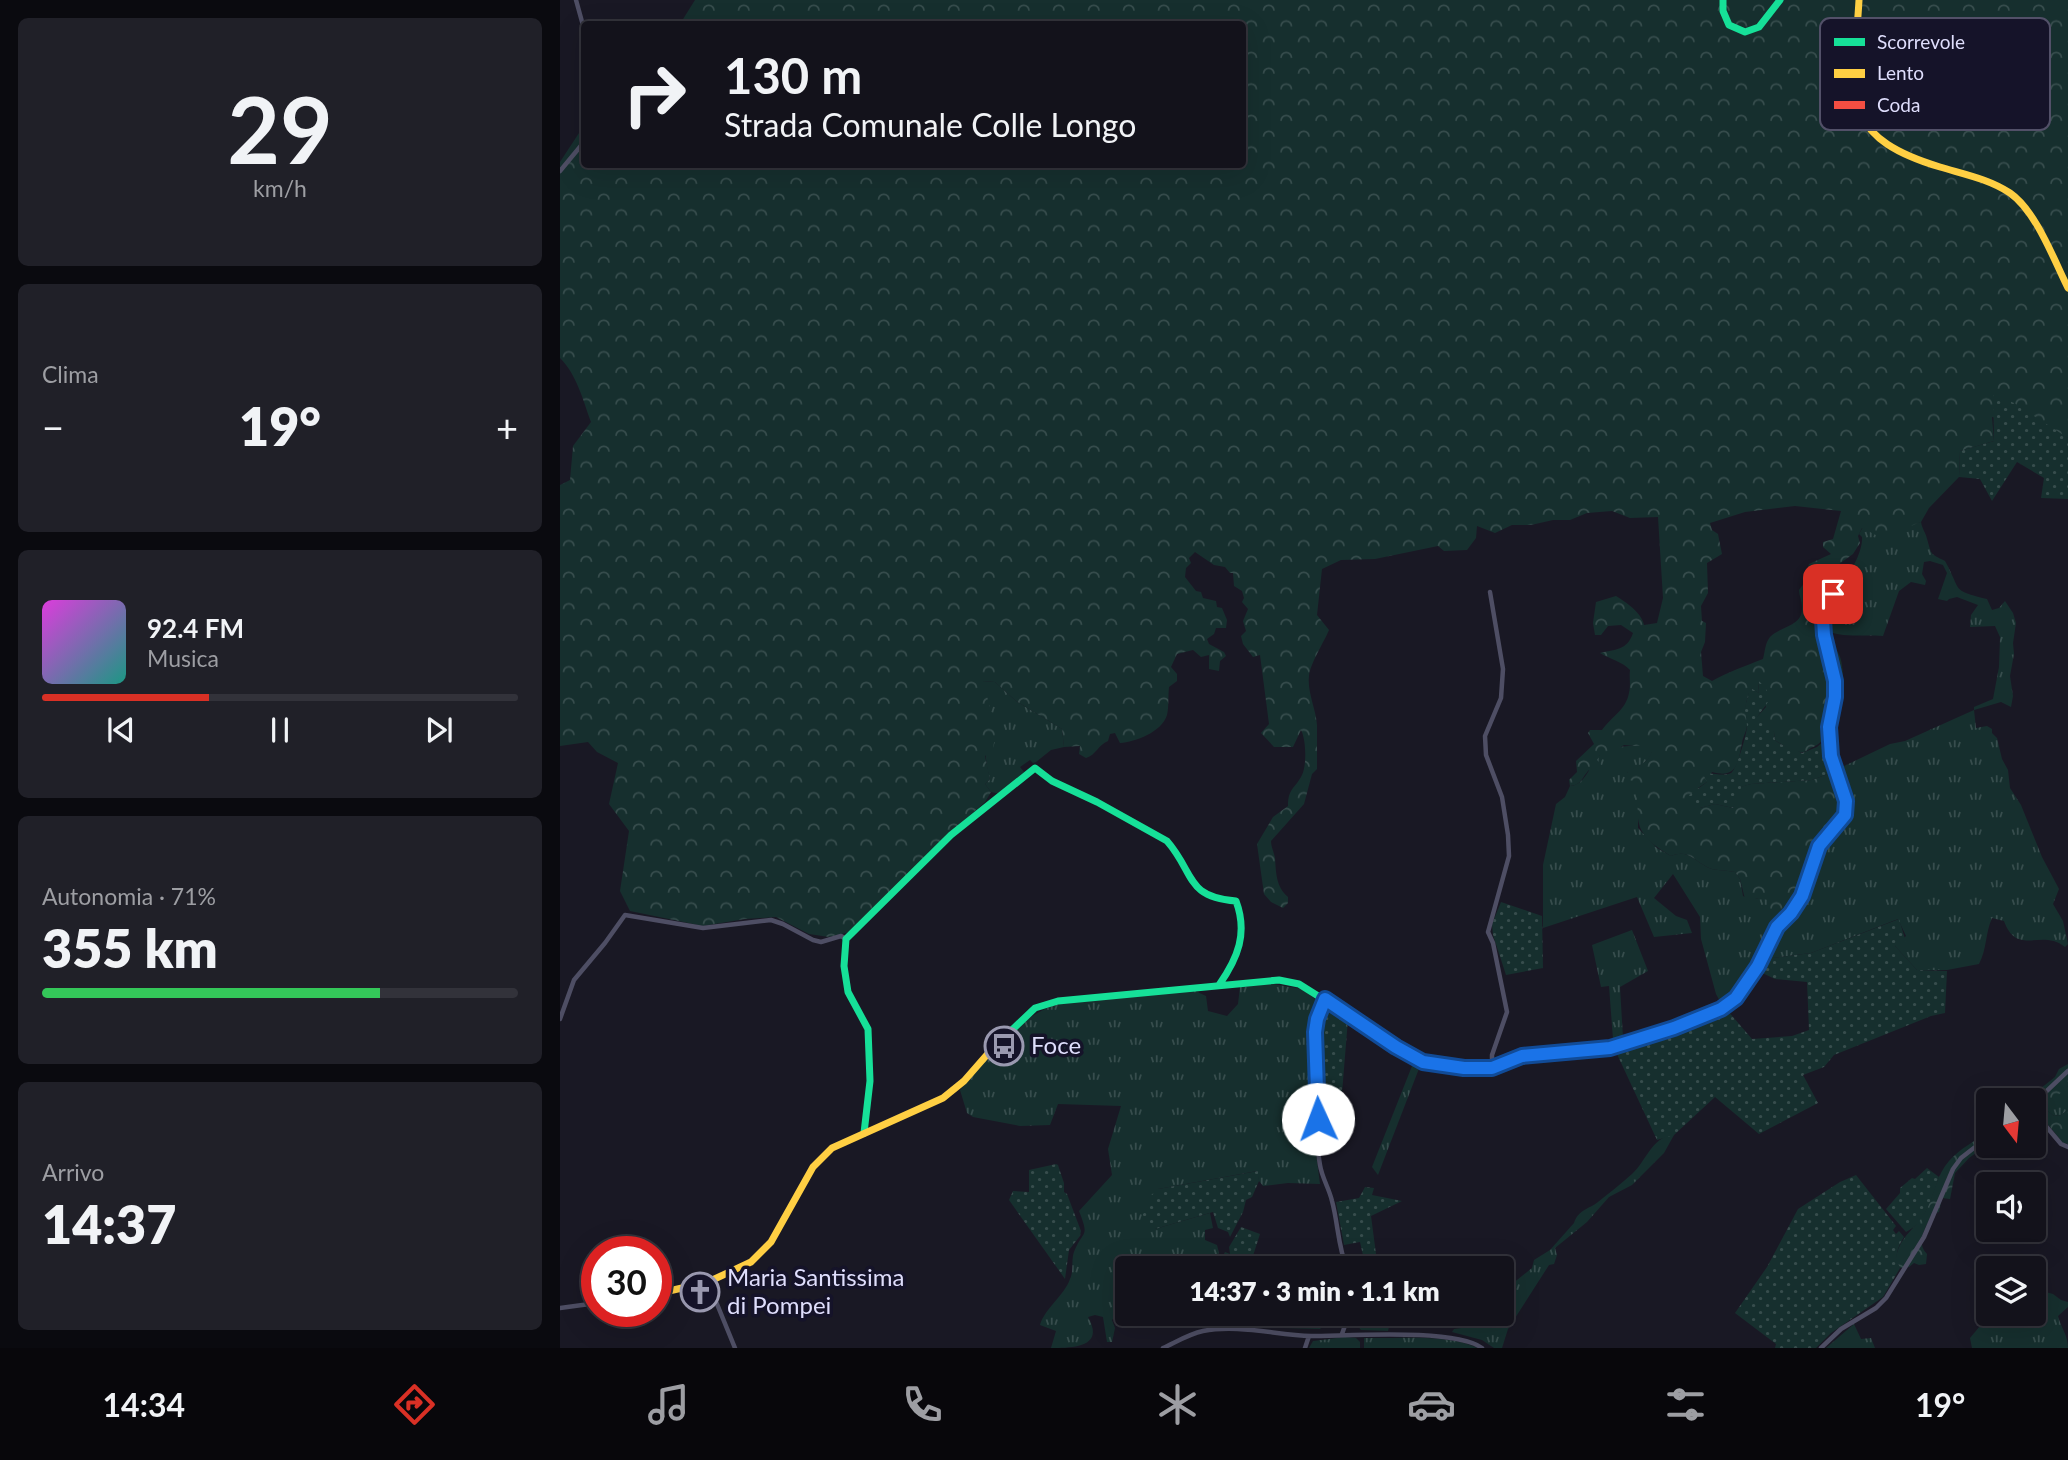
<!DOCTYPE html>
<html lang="it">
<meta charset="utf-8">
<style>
body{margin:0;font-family:Lato,sans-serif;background:#202028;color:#f1f3f6;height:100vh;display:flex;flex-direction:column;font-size:26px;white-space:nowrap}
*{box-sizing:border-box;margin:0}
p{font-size:23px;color:#9d9ea3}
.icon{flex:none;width:38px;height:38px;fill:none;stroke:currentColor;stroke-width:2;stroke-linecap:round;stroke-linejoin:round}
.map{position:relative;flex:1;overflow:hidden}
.details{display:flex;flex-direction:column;gap:18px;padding:18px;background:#0a0a0f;width:560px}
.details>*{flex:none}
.top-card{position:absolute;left:21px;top:21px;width:665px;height:147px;border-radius:7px;box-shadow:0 7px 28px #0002,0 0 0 2px #32323a;background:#13121b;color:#f1f3f6;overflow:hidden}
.needle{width:46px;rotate:164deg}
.buttons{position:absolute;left:1416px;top:1088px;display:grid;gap:14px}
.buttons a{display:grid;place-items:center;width:70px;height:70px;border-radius:7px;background:#13121b;box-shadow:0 7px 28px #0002,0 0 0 2px #32323a;font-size:35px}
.speed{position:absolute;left:21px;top:1236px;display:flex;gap:14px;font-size:35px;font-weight:700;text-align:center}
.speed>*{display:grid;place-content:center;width:91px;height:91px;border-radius:50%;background:#13121b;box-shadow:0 7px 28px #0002,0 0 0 2px #32323a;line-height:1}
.speed .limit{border:10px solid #d22;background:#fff;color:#111}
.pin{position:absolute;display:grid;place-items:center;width:60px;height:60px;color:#fff;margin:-30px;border-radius:14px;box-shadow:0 4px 10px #0006}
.me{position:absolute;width:77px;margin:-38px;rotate:358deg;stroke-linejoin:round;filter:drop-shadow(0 0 5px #0008)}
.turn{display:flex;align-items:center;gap:24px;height:147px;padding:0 28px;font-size:32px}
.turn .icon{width:91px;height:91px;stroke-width:2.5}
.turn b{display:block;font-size:49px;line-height:60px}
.big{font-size:52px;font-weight:800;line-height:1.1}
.details .card{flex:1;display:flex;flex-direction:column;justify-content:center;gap:10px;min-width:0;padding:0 24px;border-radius:10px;background:#202028}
.details .dial{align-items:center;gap:0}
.dial b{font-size:91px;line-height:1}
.song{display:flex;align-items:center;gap:21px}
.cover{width:84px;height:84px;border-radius:10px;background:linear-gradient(135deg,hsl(300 70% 55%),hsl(170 70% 35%))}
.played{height:7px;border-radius:4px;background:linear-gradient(90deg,#d93025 35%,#32323a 35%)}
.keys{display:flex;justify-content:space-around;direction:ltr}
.heat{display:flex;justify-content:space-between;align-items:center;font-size:38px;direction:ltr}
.charge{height:10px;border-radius:5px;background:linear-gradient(90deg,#34c759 71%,#32323a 0)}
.trip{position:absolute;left:555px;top:1256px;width:399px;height:70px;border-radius:7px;background:#13121b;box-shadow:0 7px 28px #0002,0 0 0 2px #32323a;font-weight:800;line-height:70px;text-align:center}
.tabs{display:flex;height:112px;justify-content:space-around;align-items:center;background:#08070b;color:#9d9ea3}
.tabs .icon{width:49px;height:49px}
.tabs .current{color:#d93025}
.tabs b{font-size:32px;color:#f1f3f6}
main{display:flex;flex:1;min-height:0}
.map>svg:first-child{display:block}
.grass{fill:url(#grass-tufts)}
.forest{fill:url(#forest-crowns);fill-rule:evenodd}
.park{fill:url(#park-dots)}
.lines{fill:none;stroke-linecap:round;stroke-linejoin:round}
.street{stroke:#4e4e64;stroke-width:4.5}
.fast{stroke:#16e098;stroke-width:7}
.slow{stroke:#ffcf43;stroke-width:7}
.jam{stroke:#f24e42;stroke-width:7}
.route-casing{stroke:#114b97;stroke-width:18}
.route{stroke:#1a73e8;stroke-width:12}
.labels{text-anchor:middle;stroke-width:7;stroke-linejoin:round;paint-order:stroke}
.poi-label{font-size:24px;fill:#dfdefc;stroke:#151329;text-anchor:start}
.key{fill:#151329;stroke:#525068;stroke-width:2}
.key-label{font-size:19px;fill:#dfdefc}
</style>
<main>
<section class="details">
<div class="card dial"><b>29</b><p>km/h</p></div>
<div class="card"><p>Clima</p>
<div class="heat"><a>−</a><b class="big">19°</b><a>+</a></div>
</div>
<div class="card">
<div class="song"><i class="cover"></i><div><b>92.4 FM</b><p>Musica</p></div></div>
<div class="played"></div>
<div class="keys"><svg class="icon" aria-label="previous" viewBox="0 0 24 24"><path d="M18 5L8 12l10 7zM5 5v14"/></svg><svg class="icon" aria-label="pause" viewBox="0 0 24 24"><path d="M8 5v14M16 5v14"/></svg><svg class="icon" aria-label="next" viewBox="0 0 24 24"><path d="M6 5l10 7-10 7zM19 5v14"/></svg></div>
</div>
<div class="card"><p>Autonomia · 71%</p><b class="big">355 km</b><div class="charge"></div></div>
<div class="card"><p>Arrivo</p><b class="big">14:37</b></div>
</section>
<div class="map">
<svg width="1508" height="1348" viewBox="0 0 1508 1348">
<defs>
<pattern id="grass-tufts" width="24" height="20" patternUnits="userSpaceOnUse" patternTransform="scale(1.75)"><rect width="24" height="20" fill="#162f2e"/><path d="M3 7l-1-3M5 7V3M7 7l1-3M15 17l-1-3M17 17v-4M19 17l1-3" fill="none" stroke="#374d4d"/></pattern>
<pattern id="forest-crowns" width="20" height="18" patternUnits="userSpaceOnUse" patternTransform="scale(1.75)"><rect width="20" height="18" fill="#162f2e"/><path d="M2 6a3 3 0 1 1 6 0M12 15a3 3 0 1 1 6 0" fill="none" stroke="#374d4d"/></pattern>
<pattern id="park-dots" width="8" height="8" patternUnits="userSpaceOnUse" patternTransform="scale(1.75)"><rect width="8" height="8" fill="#162f2e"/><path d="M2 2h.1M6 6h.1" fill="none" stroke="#374d4d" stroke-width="1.8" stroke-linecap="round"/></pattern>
</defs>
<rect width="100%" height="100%" fill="#191824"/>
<path class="grass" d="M1361,522C1362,529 1366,533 1367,539C1372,555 1369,553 1385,561C1402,591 1390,590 1427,599L1432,610L1439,608L1445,601L1453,613L1456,623L1453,643L1454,654L1450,676L1453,696L1451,707L1441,702L1414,710L1416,728L1427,726L1432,729V733L1437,738L1442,759L1448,770L1450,788L1461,805L1482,857L1499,889L1493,904L1503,921L1508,944L1505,947C1481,928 1457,957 1444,921L1432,918C1425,934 1427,949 1419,964L1387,970H1357L1335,946L1346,936L1338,919L1251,953L1205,959C1218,921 1240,883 1261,849C1270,834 1289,823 1289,804C1289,793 1283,779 1280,768L1330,744L1345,741L1414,710V707L1433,699L1439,667L1440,637L1435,626L1410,627L1411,615L1418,605L1397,597L1389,599L1387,601L1378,599L1387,573L1383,565L1370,561L1364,562L1362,574L1366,581L1365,585L1351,582L1339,591L1323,636C1301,634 1280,639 1260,628C1260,615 1266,595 1275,585C1281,578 1277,585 1284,579C1293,570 1303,549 1302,537L1299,534L1303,527C1335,545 1332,530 1361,522Z
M422,681L435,682L456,701L502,729L504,747L491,750L476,762L473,763L470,760L460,767L464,772L441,794L431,792L425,784L430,779C420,747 430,713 422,681Z
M1082,744H1093C1093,761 1081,765 1067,772L1078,782V828L1097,848L1111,856C1127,849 1134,860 1147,867C1153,871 1167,870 1175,872L1180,879L1183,896C1192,901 1199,896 1208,899C1208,913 1210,930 1207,942L1176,995L1162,1005L1156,994L1141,939L1140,917L1113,874L1094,898L1116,916L1127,920L1132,933L1094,937L1077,897L983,928V865L996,804L1005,797L1010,786C1026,785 1029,765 1040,755C1052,744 1069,748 1082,744Z
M1072,930L1088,971L1060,987L1063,1038L1053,1039L1049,986L1041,987L1032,945Z
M713,984L742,989L759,1002L752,1034L755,1146L760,1184L728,1183L703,1186L699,1181L697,1171L598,1189L595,1229L650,1213L653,1228L645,1230V1240L657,1245L659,1253L650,1269H567V1303L552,1320L555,1328L552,1342H547L543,1317L535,1315L528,1317C545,1347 514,1348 491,1348L496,1331L480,1325C485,1308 504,1296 510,1279C514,1271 511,1260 514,1252C523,1229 530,1239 519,1211L552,1175L548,1149L561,1106L498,1104L490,1125L460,1126L413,1117L407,1113L400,1090C430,1058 454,1018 498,1004L635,991L646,996L648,1011L667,1016L678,1004L680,987Z
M854,1061L860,1064V1066L818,1175L812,1167Z
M1508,1086V1110L1501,1115L1494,1116L1483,1107L1480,1100H1487Z
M1109,1135H1114L1104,1153L1072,1185L1049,1197L1027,1222L995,1248L997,1255L994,1264L989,1265L948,1329L942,1348H934L922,1340L892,1332L894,1329L915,1326L926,1314H942V1292L972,1268L974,1260L990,1250L1014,1223C1018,1210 1029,1209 1038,1202C1049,1193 1061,1184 1072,1174C1086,1161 1090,1142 1109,1135Z
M1474,1289L1493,1294L1501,1300L1508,1302V1307L1498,1316C1501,1328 1508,1335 1508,1348H1412L1410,1338L1430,1314H1474Z
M1294,1324L1301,1339L1311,1338L1315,1348H1266Z
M785,1337L796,1338L800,1342V1348H749L753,1341Z
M804,1338C838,1339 887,1333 918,1348H804Z"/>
<path class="forest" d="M135,0H1508V438L1493,431L1432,417L1434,441L1400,451L1399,477L1369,508L1361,522C1347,526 1333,540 1318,536C1313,534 1307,530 1302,528L1298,536L1300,543L1293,554L1271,570L1278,578L1260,619V628L1273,636C1273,649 1276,646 1280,657C1282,661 1284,679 1283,685L1280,687L1265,713C1274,727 1265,743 1251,748C1247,750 1245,753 1241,752C1232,752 1222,745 1215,740L1214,732L1195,719L1206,707L1198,682L1199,693L1190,688C1189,694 1187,698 1186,704C1185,710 1187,716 1187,721C1188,730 1183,736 1182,743C1178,763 1177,779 1152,772L1147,782L1138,788L1140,808L1155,804L1173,808L1180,787L1191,784L1252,780L1273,772C1283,802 1287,809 1266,836L1258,837L1254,842L1255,848L1234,905L1209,932L1207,916L1208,900L1197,898L1186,903L1180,879L1175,872C1167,870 1153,871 1147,867C1134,860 1127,849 1111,856C1071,832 1078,823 1078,782L1069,780L1067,771C1081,765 1093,761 1092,744L1075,746L1064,745L1046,756L1040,755L1037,760L1041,764L1037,770H1029C1022,777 1022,785 1010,786L1009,780L1017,772L1016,761L1034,744L1028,733L1030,730H1042C1051,717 1066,710 1069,693C1071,685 1069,678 1070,670C1063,662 1050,659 1040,653C1055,649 1067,651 1073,633L1061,625L1048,626L1041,635H1035L1033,623L1036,602L1056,596C1066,602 1082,613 1084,625L1097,623L1103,598L1098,517L1070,518L1052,511L1027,513L1010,520H993L971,525H952L935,533L917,526L916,538L907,550L884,551L878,546L815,559L781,560L762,569L757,615L769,630C764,642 750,664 749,676C747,692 756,709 757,725C757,740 757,754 757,769L752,774L744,804L711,841C711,847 714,852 715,858C716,873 716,887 728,897V903L723,908L711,902L704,894L697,844L713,817L728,806C728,788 735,789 742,775C747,765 746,739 741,730L733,747H714L701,733L709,724L700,655L693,657L683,644L681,636L686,631L683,621L688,609L682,602L684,598L682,591L674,586L673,573H670L665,567L654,565L635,552L629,558L631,563L626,568L625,577L636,591L641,592L643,598L656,601L657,607L662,608L667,620L666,628H656L654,634L647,639L649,644L664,652L666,656L660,661L659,671L649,669V655L641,657L633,650L617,654L611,667L617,674V681L609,687C608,695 609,707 607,715C602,732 575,742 560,743L555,733L550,734L548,741C538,745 536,755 526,758L519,754L520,746L504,747L502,729L456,701L435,682L423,681L436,730L433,749L425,756L430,779L425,784L431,792L425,802L390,833L290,932L269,937L249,934L216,917L185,919L143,926L70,911L60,891L69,831L49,804L58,763L37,752L28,742L0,746V485L10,480L13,446L31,422C23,400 17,375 0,358V162L21,130L24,115V164H682V24H120ZM1235,506L1281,511L1273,539L1263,542V547L1271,554L1249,564L1245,582L1239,590C1239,596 1242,601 1242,607C1243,627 1220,626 1210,637C1205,643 1205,652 1203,659C1185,666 1168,672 1152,681L1143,676L1141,652L1145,642L1146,623L1142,621L1141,606L1148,593L1147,563L1162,554L1158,534L1152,530L1150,523L1185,512Z
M1508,1064V1086L1494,1099L1480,1100L1483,1107L1494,1116L1501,1115L1508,1110V1144L1503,1143L1482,1117L1474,1112V1101H1462L1485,1085L1495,1077L1499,1069Z
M1428,1131V1144L1409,1158L1395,1173L1390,1199L1382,1198L1379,1212L1371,1215C1366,1229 1355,1242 1367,1254L1366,1264L1359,1265L1354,1263L1349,1267L1340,1268L1336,1261C1337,1236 1359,1228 1368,1206C1375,1191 1377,1175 1389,1161C1399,1149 1416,1141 1428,1131Z"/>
<path class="park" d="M1433,394L1454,403L1508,438V499L1481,498L1484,478L1457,462L1432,501L1420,479L1399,477L1400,451L1434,441Z
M1198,680C1218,700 1207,701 1196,719L1209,723L1214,732L1215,740C1223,747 1232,748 1242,753L1257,747L1265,740L1273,772L1252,780L1191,784L1181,787L1180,795L1173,808L1155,804L1140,808L1131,806L1128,796L1147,782L1143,774C1152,772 1163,777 1171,773C1177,769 1187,733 1187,726C1187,720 1185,715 1185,709C1186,701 1189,695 1189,687L1199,693Z
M941,902L982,916L983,968L946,975L933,935L932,924Z
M1339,919L1346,942L1335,946L1357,970L1387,971L1385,1013L1371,1016L1274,1055L1264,1067L1243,1075L1258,1103L1199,1134L1155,1097L1114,1135L1097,1140L1056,1052L1122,1030L1167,1010L1192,1039L1232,1036L1249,1030L1247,982L1215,979L1198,971L1205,959L1251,953Z
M768,1007L788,1019L780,1118L762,1117C761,1090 750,1028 768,1007Z
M496,1164L498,1165L504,1183V1192L507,1194L521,1231L520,1236L509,1250L505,1279L449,1200L453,1191L469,1192V1170Z
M1367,1168L1379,1177C1372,1196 1366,1223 1346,1232L1326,1209L1340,1193V1188L1352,1178L1355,1179Z
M698,1171L699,1181L692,1197L686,1200L683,1212L670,1237L668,1232L658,1228L653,1212L595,1229L582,1217L589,1197L598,1189Z
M1296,1175L1336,1226L1333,1230L1336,1234L1339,1231L1344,1237C1337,1248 1334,1257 1340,1268L1323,1297L1271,1333L1256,1348H1215L1216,1344L1175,1313L1207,1267L1238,1209L1280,1182Z
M805,1187L814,1188L812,1195L842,1201L811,1216L818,1269H806L800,1242L784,1245L776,1202L799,1198Z
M681,1227L700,1234L691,1262L702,1266L701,1269H656L665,1252L670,1254L669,1247Z
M727,1314H775L760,1329L723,1328Z
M799,1314H832L828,1331L801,1330L796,1324V1316Z"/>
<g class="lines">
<path class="street" d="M16,0L24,29
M0,171L24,142
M930,592L943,669L941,698L925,736L926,755L942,797L948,835L949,856L928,932L933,943L947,1012L932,1055V1060L937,1065
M765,1000C748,1041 759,1065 759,1106C759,1125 756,1145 760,1165C762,1178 769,1188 772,1201C778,1223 778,1247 787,1269
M0,1019L14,980L45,943L65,915L143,928L211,920L223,924L253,940L261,942L281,936L286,939
M1474,1103L1508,1071
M1474,1112L1501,1144L1508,1147
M148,1282L175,1348
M0,1308L37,1303
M782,1334L789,1314
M603,1348C616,1342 629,1334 643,1331C678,1324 716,1335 751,1336C788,1336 894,1328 922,1348
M745,1348L749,1336
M1261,1348L1281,1329L1316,1308L1326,1298L1364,1237L1393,1169L1401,1158L1428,1137"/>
<path class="fast" d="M1163,0V11L1169,25L1185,32L1199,27L1220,0
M1236,905L1242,896L1259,846L1285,815L1286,801L1271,756L1269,727L1275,697V681L1264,636L1263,619L1283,574
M432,1049L475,1008L498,1001L719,980L739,984L863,1062L904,1068H932L962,1056L1050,1048L1129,1022
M304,1133L310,1081L308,1029L288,992L284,966L286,939L391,835L475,768L492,781L537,802L607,841C635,873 625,897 676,901C688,933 678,958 659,985"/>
<path class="slow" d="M1299,0C1294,92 1274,135 1380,167C1403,174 1429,179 1450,193C1476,211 1494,260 1508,288
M96,1294L148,1282L191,1262L211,1242L253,1167L272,1148L383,1098L404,1081L432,1049"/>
<path class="jam" d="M1129,1022L1161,1009L1176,998L1198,966L1217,927L1236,905"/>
</g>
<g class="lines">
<defs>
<path id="route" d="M758,1119L755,1032L757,1019L765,999L836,1047L863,1062L904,1068H932L962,1056L1050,1048L1114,1028L1161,1009L1176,998L1198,966L1217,927L1231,913L1242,896L1259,846L1285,815L1286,801L1271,756L1269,727L1275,697V681L1264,635L1263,619L1273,594"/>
</defs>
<use href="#route" class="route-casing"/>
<use href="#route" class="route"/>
</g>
<defs>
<symbol id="bus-ring" viewBox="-11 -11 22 22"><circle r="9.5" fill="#151329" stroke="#9a99b0" stroke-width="1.5"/><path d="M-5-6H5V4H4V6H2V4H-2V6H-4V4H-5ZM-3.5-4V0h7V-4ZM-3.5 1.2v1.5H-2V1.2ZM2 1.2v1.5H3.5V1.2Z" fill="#9a99b0"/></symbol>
<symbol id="church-ring" viewBox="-11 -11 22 22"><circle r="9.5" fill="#151329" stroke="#9a99b0" stroke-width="1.5"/><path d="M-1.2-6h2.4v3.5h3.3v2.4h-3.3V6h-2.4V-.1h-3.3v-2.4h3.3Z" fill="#9a99b0"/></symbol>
</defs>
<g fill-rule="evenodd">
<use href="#bus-ring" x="422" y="1024" width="44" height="44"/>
<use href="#church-ring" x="118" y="1270" width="44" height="44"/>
</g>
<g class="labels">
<g class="poi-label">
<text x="471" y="1054">Foce</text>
<text x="167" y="1286">Maria Santissima<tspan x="167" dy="28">di Pompei</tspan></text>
</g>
</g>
<rect x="1260" y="18" width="230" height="112" rx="10" class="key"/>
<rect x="1274" y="38" width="31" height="8" fill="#16e098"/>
<rect x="1274" y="69" width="31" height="9" fill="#ffcf43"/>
<rect x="1274" y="101" width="31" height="8" fill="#f24e42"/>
<g class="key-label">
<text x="1317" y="49">Scorrevole</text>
<text x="1317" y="80">Lento</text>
<text x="1317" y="112">Coda</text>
</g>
</svg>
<div class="buttons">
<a><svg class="needle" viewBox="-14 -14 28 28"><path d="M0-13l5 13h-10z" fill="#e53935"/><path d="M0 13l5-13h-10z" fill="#9d9ea3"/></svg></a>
<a><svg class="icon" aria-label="sound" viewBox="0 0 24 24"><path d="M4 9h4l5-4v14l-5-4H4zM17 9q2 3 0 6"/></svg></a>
<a><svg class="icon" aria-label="layers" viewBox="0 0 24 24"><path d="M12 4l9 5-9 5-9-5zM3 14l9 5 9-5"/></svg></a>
</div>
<div class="speed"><div class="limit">30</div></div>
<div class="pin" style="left:1273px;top:594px;background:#d93025"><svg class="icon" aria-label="arrive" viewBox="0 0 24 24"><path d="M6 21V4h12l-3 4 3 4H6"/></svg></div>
<svg class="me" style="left:758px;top:1119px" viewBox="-20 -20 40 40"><circle r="19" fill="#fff"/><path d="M0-13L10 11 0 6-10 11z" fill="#1a73e8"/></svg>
<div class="trip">14:37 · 3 min · 1.1 km</div>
<div class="top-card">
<div class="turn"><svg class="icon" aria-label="right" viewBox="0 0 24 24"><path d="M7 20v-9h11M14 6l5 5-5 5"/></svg><div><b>130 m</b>Strada Comunale Colle Longo</div></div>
</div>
</div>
</main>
<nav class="tabs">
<b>14:34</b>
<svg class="icon current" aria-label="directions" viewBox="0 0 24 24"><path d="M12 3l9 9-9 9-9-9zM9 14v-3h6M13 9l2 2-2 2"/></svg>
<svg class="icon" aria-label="music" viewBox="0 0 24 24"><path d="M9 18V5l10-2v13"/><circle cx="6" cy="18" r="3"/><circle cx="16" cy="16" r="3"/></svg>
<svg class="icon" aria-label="phone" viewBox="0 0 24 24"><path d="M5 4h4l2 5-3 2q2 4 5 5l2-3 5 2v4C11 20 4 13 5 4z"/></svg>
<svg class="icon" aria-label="climate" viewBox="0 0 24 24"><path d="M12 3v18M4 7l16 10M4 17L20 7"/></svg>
<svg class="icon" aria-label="car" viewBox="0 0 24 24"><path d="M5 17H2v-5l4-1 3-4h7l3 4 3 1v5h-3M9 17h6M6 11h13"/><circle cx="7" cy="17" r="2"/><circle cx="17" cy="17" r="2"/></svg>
<svg class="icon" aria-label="filters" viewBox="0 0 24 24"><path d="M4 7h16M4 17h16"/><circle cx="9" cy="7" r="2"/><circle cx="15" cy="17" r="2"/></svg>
<b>19°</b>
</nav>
